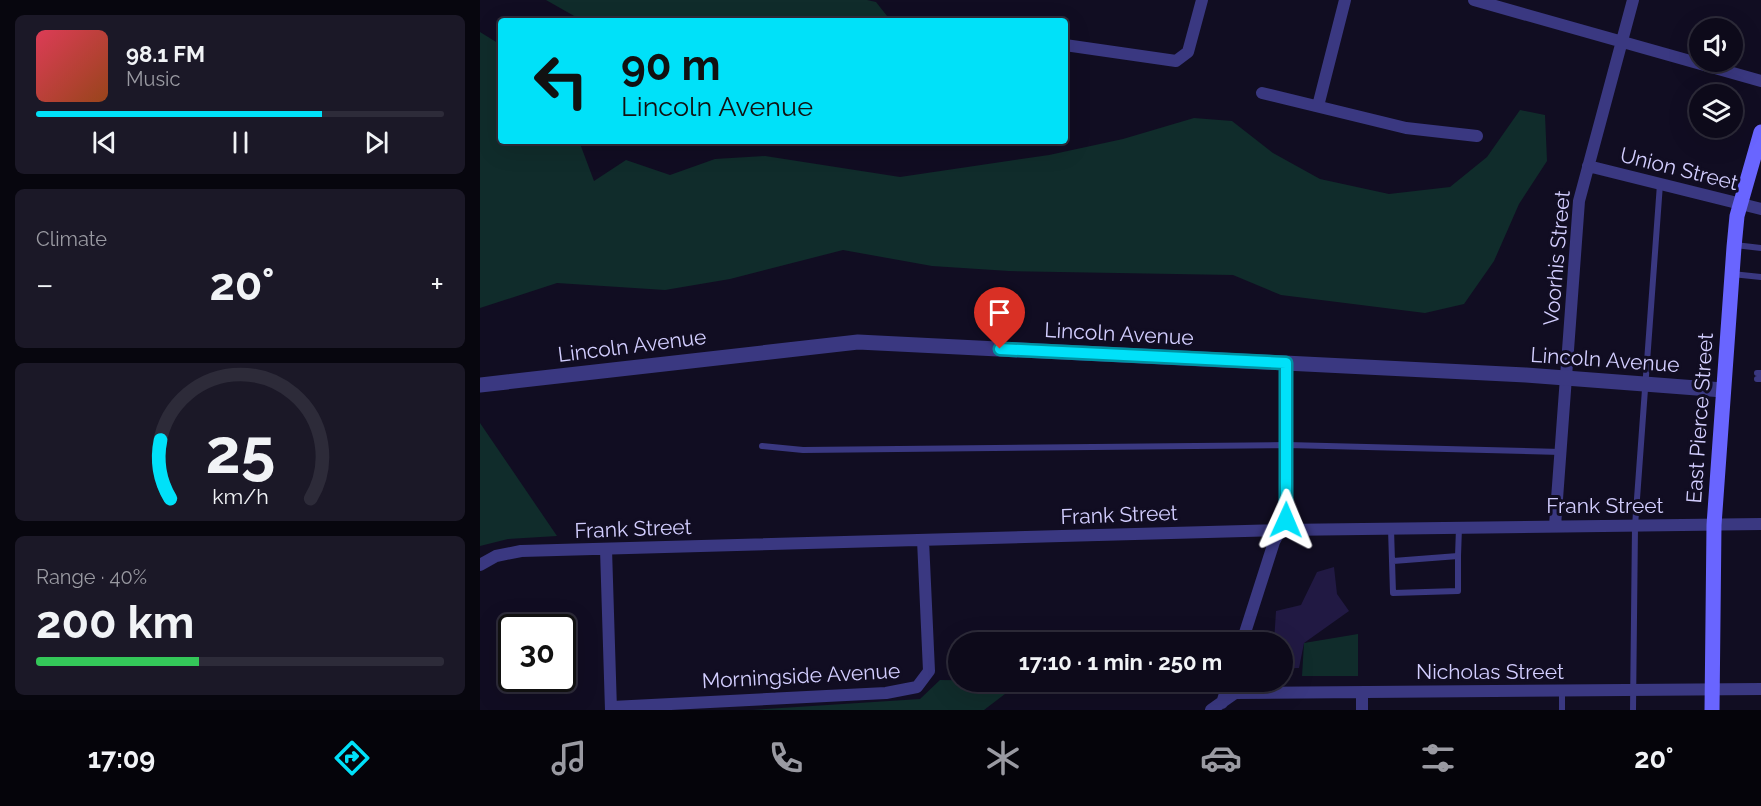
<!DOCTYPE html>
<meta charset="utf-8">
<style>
body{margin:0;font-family:Raleway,sans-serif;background:#1b1827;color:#f1f3f6;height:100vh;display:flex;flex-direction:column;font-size:22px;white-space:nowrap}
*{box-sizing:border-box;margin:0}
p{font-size:20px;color:#9a9aa2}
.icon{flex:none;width:33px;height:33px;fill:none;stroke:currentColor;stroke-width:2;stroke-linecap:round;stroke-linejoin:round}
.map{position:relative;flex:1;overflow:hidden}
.details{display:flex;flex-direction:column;gap:15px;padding:15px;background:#07060e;width:480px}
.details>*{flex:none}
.guide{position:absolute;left:18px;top:18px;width:570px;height:126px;border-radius:6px;box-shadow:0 6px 24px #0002,0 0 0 2px #2d2b39;background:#00e1f9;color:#111;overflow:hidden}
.fabs{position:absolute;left:1209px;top:18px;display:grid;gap:12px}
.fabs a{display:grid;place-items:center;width:54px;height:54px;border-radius:50%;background:#0d0a1a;box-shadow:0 6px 24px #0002,0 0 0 2px #2d2b39;font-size:30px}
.speed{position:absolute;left:18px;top:614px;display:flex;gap:12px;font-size:30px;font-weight:700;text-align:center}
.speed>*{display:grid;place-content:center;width:78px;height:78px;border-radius:50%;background:#0d0a1a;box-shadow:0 6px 24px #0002,0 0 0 2px #2d2b39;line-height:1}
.speed .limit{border:3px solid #111;border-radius:9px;background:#fff;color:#111}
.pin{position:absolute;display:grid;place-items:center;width:51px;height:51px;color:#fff;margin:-62px -26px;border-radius:50% 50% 50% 0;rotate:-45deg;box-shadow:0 0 6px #0007}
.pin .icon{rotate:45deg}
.me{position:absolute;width:66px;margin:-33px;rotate:1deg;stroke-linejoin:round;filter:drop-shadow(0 0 4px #0008)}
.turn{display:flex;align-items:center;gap:21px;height:126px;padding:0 24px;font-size:27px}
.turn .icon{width:78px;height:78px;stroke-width:2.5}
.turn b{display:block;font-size:42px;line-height:51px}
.big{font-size:45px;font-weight:700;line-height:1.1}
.details .tile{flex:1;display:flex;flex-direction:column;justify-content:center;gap:9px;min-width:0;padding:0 21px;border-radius:9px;background:#1b1827}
.details .dial{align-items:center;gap:0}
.dial svg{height:156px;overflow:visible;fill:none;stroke:#2d2b39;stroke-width:7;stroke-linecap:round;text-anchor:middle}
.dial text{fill:#f1f3f6;stroke:none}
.song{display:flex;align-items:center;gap:18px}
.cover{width:72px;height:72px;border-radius:9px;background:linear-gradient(135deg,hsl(350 70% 55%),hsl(20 70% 35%))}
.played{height:6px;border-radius:3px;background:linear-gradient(90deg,#00e1f9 70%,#2d2b39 70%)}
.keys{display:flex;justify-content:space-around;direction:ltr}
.heat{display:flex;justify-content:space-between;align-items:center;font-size:33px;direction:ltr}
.charge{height:9px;border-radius:4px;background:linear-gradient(90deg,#34c759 40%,#2d2b39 0)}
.trip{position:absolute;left:468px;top:632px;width:345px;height:60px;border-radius:30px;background:#0d0a1a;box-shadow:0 6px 24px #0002,0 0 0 2px #2d2b39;font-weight:700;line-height:60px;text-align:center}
.tab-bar{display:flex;height:96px;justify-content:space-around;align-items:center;background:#05040a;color:#9a9aa2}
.tab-bar .icon{width:42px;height:42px}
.tab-bar .on{color:#00e1f9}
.tab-bar b{font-size:27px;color:#f1f3f6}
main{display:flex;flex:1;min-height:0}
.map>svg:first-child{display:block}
.green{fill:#102c2b}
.building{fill:#211943}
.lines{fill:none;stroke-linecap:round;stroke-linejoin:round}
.service{stroke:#3a3881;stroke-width:6}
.minor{stroke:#3a3881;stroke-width:12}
.tertiary{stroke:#3a3881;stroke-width:15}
.secondary{stroke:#6965ff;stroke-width:15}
.route-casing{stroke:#0092a2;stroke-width:15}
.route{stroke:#00e1f9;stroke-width:10}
.labels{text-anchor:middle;stroke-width:6;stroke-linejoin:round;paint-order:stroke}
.street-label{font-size:21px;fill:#d3ceff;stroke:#110d22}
</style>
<main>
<section class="details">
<div class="tile">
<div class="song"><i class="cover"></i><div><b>98.1 FM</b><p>Music</p></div></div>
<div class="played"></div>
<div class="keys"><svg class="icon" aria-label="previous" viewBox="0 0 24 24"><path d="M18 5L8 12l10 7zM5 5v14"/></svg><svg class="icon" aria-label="pause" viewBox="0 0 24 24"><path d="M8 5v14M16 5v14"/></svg><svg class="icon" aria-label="next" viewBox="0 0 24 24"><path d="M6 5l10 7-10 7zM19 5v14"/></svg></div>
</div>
<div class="tile"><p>Climate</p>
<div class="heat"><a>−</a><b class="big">20°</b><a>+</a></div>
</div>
<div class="tile dial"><svg viewBox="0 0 100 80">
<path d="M14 69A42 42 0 1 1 86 69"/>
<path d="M14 69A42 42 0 0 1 9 39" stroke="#00e1f9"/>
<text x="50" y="56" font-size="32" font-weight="700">25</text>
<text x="50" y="72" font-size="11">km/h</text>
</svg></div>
<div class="tile"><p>Range · 40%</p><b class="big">200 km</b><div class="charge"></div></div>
</section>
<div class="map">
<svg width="1281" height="710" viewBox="0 0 1281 710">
<rect width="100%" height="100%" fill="#110d22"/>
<path class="green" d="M66,0H387L396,2L411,21H103Z
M0,32L21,45V141H99L114,181L146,160L190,175L235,159L285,156L420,177L569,155L643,139L714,118L752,121L793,153L840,179L909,194L970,187L1007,157L1040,110L1065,115L1067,161L1039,204L1014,261L984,304L945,313L801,295L753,275L529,271L452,266L363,250L250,279L185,290L77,283L0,308Z
M0,423L77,536L28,539L0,546Z
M878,634V676H822L824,643Z
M460,680L542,681L504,710H272L440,699Z"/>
<path class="building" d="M854,567L857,594L869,611L824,643L819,668H802V642H794L796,611L821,605L837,572Z"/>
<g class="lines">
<path class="service" d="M1255,245L1281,248
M1252,274L1281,277
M1277,373H1281
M1277,379H1281
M282,446L323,450L807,445L1081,452
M911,529L913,593L978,591V556L913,561
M978,556L979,528
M1082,691V710
M1153,710L1155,526L1180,184"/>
<path class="minor" d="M994,0L1281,81
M585,45L696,61L708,52L722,0
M782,93L926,128L997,136
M838,106L865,0
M1108,166L1281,209
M1075,526L1099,201L1153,0
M126,549L131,710
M0,565L16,556L41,551L801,530L1281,524
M762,642L794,542L806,520V363
M742,703L749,681
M132,707L406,693L437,687L449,671L443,540
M731,710L755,693L1281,689
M882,710V693"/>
<path class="tertiary" d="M0,385L378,342L1046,375L1243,390"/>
<path class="secondary" d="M1232,710L1234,525L1254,247L1257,216L1281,132"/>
</g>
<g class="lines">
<defs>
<path id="route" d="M520,349L806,363V520"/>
</defs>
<use href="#route" class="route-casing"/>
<use href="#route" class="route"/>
</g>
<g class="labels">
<g class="street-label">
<text transform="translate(1199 169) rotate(14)" y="7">Union Street</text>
<text transform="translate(1077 258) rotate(-85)" y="7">Voorhis Street</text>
<text transform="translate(639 334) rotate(3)" y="7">Lincoln Avenue</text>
<text transform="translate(152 346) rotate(-7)" y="7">Lincoln Avenue</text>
<text transform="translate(1125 360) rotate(4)" y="7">Lincoln Avenue</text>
<text transform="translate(1220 418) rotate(-86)" y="7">East Pierce Street</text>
<text x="1125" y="513">Frank Street</text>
<text transform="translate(639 515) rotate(-2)" y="7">Frank Street</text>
<text transform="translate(153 529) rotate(-2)" y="7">Frank Street</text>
<text x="1010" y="679">Nicholas Street</text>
<text transform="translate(321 676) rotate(-3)" y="7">Morningside Avenue</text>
</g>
</g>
</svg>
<div class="fabs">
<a><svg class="icon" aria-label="sound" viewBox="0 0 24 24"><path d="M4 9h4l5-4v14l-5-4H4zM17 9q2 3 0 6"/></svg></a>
<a><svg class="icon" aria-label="layers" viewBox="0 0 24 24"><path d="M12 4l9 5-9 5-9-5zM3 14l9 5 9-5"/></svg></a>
</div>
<div class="speed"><div class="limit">30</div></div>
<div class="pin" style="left:520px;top:349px;background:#d93025"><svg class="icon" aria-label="arrive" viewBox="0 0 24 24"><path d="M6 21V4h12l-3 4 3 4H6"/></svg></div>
<svg class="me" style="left:806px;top:520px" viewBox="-20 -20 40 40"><path d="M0-17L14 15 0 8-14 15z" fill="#00e1f9" stroke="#fff" stroke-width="4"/></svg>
<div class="trip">17:10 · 1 min · 250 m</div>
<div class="guide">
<div class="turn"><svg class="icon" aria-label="left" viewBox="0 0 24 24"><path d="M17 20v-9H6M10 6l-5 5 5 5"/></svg><div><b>90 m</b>Lincoln Avenue</div></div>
</div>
</div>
</main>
<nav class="tab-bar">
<b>17:09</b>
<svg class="icon on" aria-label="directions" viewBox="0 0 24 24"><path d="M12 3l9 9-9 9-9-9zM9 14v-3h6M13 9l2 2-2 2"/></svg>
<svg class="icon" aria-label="music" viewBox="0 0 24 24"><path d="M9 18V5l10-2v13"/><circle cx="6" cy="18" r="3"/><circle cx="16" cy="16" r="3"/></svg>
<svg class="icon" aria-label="phone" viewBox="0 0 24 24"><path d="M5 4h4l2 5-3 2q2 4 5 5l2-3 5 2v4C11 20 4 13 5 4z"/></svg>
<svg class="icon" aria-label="climate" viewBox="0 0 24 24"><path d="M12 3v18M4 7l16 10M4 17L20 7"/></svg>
<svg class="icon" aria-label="car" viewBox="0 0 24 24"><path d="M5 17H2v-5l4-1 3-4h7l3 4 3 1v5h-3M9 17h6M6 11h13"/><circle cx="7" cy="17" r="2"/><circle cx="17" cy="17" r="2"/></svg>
<svg class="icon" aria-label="filters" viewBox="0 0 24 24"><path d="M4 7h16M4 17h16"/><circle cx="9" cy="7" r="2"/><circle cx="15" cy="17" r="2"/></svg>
<b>20°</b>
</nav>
